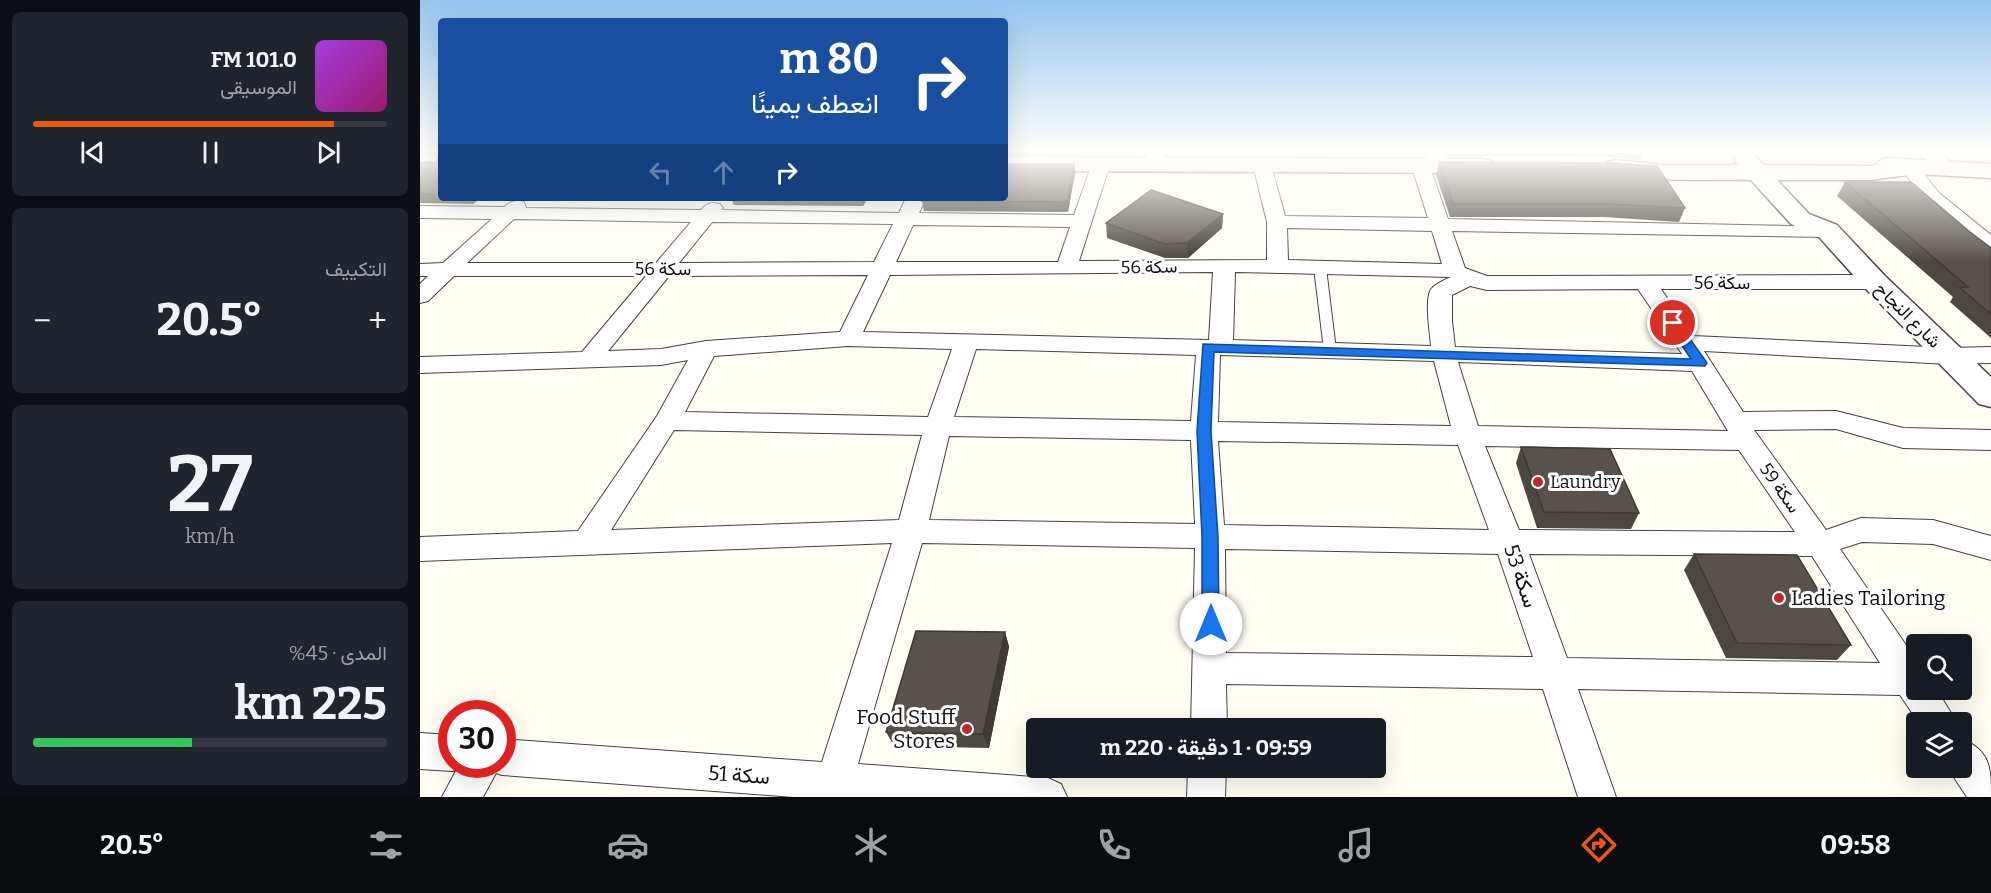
<!DOCTYPE html>
<html lang="ar">
<meta charset="utf-8">
<style>
body{margin:0;font-family:Bitter,Vazirmatn,serif;background:#20242c;color:#f1f3f6;direction:rtl;height:100vh;display:flex;flex-direction:column;font-size:22px;white-space:nowrap}
*{box-sizing:border-box;margin:0}
p{font-size:20px;color:#9ea1a6}
.icon{flex:none;width:33px;height:33px;fill:none;stroke:currentColor;stroke-width:2;stroke-linecap:round;stroke-linejoin:round}
.map{position:relative;flex:1;overflow:hidden;direction:ltr}
.drawer{display:flex;flex-direction:column;gap:12px;padding:12px;background:#0d0f14;width:420px}
.drawer>*{flex:none}
.banner{position:absolute;left:18px;top:18px;width:570px;height:183px;border-radius:6px;box-shadow:0 6px 24px #0002;direction:rtl;background:#1a4fa0;color:#fff;overflow:hidden}
.fabs{position:absolute;left:1486px;top:634px;display:grid;gap:12px}
.fabs a{display:grid;place-items:center;width:66px;height:66px;border-radius:6px;background:#171b24;box-shadow:0 6px 24px #0002;font-size:30px}
.speed{position:absolute;left:18px;top:700px;display:flex;gap:12px;font-size:30px;font-weight:700;text-align:center}
.speed>*{display:grid;place-content:center;width:78px;height:78px;border-radius:50%;background:#171b24;box-shadow:0 6px 24px #0002;line-height:1}
.speed .limit{border:9px solid #d22;background:#fff;color:#111}
.pin{position:absolute;display:grid;place-items:center;width:51px;height:51px;color:#fff;margin:-26px;border:3px solid #fff;border-radius:50%;box-shadow:0 2px 6px #0007}
.me{position:absolute;width:66px;margin:-33px;rotate:0deg;stroke-linejoin:round;filter:drop-shadow(0 0 4px #0008)}
.turn{display:flex;align-items:center;gap:21px;height:126px;padding:0 30px;font-size:27px}
.turn .icon{width:78px;height:78px;stroke-width:2.5}
.turn b{display:block;font-size:42px;line-height:51px}
.lanes{display:flex;align-items:center;height:57px;padding:0 30px;background:#0003;justify-content:center;gap:30px;direction:ltr}
.lanes .off{opacity:.35}
.big{font-size:45px;font-weight:700;line-height:1.1}
.drawer .widget{flex:1;display:flex;flex-direction:column;justify-content:center;gap:9px;min-width:0;padding:0 21px;border-radius:9px;background:#20242c}
.drawer .dial{align-items:center;gap:0}
.dial b{font-size:78px;line-height:1}
.song{display:flex;align-items:center;gap:18px}
.cover{width:72px;height:72px;border-radius:9px;background:linear-gradient(135deg,hsl(280 70% 55%),hsl(320 70% 35%))}
.played{height:6px;border-radius:3px;background:linear-gradient(90deg,#ea580c 85%,#363941 85%)}
.keys{display:flex;justify-content:space-around;direction:ltr}
.heat{display:flex;justify-content:space-between;align-items:center;font-size:33px;direction:ltr}
.charge{height:9px;border-radius:4px;background:linear-gradient(90deg,#34c759 45%,#363941 0)}
.trip{position:absolute;left:606px;top:718px;width:360px;height:60px;border-radius:6px;background:#171b24;box-shadow:0 6px 24px #0002;font-weight:700;line-height:60px;text-align:center;direction:rtl}
.tab-bar{display:flex;height:96px;justify-content:space-around;align-items:center;background:#090b0e;color:#9ea1a6}
.tab-bar .icon{width:42px;height:42px}
.tab-bar .on{color:#ea580c}
.tab-bar b{font-size:27px;color:#f1f3f6}
main{display:flex;flex:1;min-height:0}
.map>svg:first-child{display:block}
.lines{fill:none;stroke-linecap:round;stroke-linejoin:round}
.service-casing{stroke:#434343;stroke-width:2}
.minor-casing{stroke:#434343;stroke-width:2}
.tertiary-casing{stroke:#434343;stroke-width:3}
.service{fill:#fff;fill-rule:evenodd}
.minor{fill:#fff;fill-rule:evenodd}
.tertiary{fill:#fff;fill-rule:evenodd}
.wall{fill:#4d4741}
.shaded-wall{fill:#3e3935}
.building{fill:#59524c;stroke:#3e3935;stroke-width:1.5}
.route{fill:#1a73e8;stroke:#114b97;stroke-width:1.5}
.poi-dot{fill:#c12829;stroke:#fff;stroke-width:2}
.labels{text-anchor:middle;stroke-width:6;stroke-linejoin:round;paint-order:stroke}
.street-label{font-size:18px;fill:#101010;stroke:#fff}
.poi-label{font-size:18px;fill:#101010;stroke:#fff;text-anchor:start}
.near-street-label{font-size:21px;fill:#101010;stroke:#fff}
.near-poi-label{font-size:21px;fill:#101010;stroke:#fff;text-anchor:start}
</style>
<main>
<div class="map">
<svg width="1571" height="797" viewBox="0 0 1571 797">
<rect width="100%" height="100%" fill="#fffdf4"/>
<g class="lines">
<defs>
<path id="service" d="M900,265L906,268L916,350L910,354L904,350L894,268Z"/>
<path id="minor" d="M728,151H746L741,168H729L726,164Z
M1004,151H1022L1028,166L1025,170H1013Z
M1498,151H1518L1540,169L1537,173C1524,176 1506,162 1498,151Z
M681,159L687,160L690,164L659,261L847,260V222L833,165L836,161H848L851,165L865,216L1008,218L992,167L995,163H1007L1010,167L1028,219L1415,227L1418,231L1415,235L1408,237L1032,231L1045,268L1067,276L1455,275L1463,277L1466,282L1463,287L1455,289H1241L1273,336L1529,348L1571,347V363L1529,364L1284,351L1323,412L1416,411L1483,428L1571,430V450L1483,448L1416,429L1334,430L1406,530L1441,518L1513,520L1571,536V560L1513,544L1442,542L1420,549L1497,661V690H1517L1537,723H1499L1480,695L1158,689L1196,797H1158L1123,689L806,684L807,729H771L775,548L502,543L438,764L628,778L641,784L647,797H374L82,775L76,773L63,797H22L37,769L32,771L0,769V733L32,735V765H82V739L402,762L472,543L0,561V537L158,531L237,416L268,360L241,365L0,373V357L162,352L226,276H34L8,301L0,303V284L8,276H0V264L23,263L72,219L0,218V206L84,207C91,201 95,200 104,202L106,208L281,210C287,203 291,202 300,204L303,208L301,210L479,213L486,198H506L499,213L654,215L672,164L675,160ZM94,219L271,222L236,263H47ZM292,222L473,224L454,262L259,263ZM493,225L650,227L638,262H476ZM867,228L1012,231L1022,264L868,260ZM793,272L789,340L443,332L470,275ZM815,272L1031,277C1024,280 1013,285 1010,291C1005,304 1010,332 1011,346L813,340ZM448,275L420,332L286,341L241,349L188,351L249,276ZM1050,286L1067,290L1218,289L1262,354L1035,347L1032,321V295ZM428,346L532,349L508,417L265,412L294,356ZM556,349L776,355L771,421L534,417ZM800,355L1014,361L1031,426L798,422ZM1038,362L1272,371L1308,431L1058,426ZM254,430L502,435L479,520L191,530ZM529,436L771,440L775,524L509,520ZM798,441L1038,445L1069,530L804,525ZM1065,446L1319,450L1375,532L1099,530ZM805,549L1078,554L1113,657L806,653ZM1109,554L1392,556L1460,663L1147,658Z
M1490,163L1496,164L1518,192L1571,235V251L1564,249L1504,200L1481,168L1484,164Z
M1542,739C1571,751 1571,769 1571,797H1547L1529,770L1528,768H1542Z
M768,768H806L805,797H767Z"/>
<path id="tertiary" d="M1326,153L1334,155L1344,165L1450,166L1456,165L1460,160L1468,158L1571,164V178L1496,174L1450,180H1357L1389,214L1417,225L1465,276L1571,377V407L1559,404L1445,288L1399,237L1371,224L1331,180C1284,179 1234,183 1188,172L1184,167L1188,162L1196,160L1242,165H1318L1314,160L1318,155Z
M0,155H21V169H0Z
M585,157L1063,159L1071,161L1075,166L1071,171L1063,173L585,171Z"/>
</defs>
<use href="#service" class="service-casing"/>
<use href="#minor" class="minor-casing"/>
<use href="#tertiary" class="tertiary-casing"/>
<use href="#service" class="service"/>
<use href="#minor" class="minor"/>
<use href="#tertiary" class="tertiary"/>
</g>
<path class="wall" d="M0,151H21V198H61L53,204L0,203V162H17V153H0Z
M587,151H660L659,155H587Z
M1024,151H1224L1220,160L1188,157L1027,156Z
M1019,162L1265,208L1259,222L1184,217H1030L1016,175Z
M654,164L655,173L648,212L504,211L502,201Z
M1425,182L1571,248V338L1530,302L1533,297L1417,196Z
M121,198H176L172,201H123Z
M311,198H448L443,206L314,205Z
M803,214L802,228L768,258H745L687,238L686,223Z
M1101,447L1219,513L1211,529L1117,528L1096,463Z
M1274,554L1431,645L1417,660L1306,658L1264,570Z
M585,632L589,647L569,748L474,746L466,732Z"/>
<path class="shaded-wall" d="M654,164L655,173L648,212L647,202Z
M49,198H61L53,204Z
M441,198H448L443,206Z
M803,214L802,228L768,258L767,243Z
M585,632L589,647L569,748L563,734Z"/>
<path class="building" d="M17,151H21V195L0,194V162H17Z
M1019,162L1192,163L1237,166L1265,208L1188,204H1033Z
M585,164H654L647,202L502,201L503,198H585Z
M1425,182H1491L1550,232L1571,248V314L1540,288L1548,287Z
M731,190L803,214L767,243L744,244L686,223Z
M1101,447L1190,449L1219,513L1124,512Z
M1274,554L1377,555L1431,645L1317,643Z
M496,631L585,632L563,734L466,732Z"/>
<linearGradient id="sky" x2="0" y2="1"><stop stop-color="#95c4ee"/><stop offset="0.58" stop-color="#fffefa"/><stop offset="1" stop-color="#fffefa" stop-opacity="0"/></linearGradient>
<rect width="1571" height="262" fill="url(#sky)"/>
<path class="route" d="M1253,319L1257,321L1285,360L1287,363L1285,366L794,352L791,431L798,537L799,624L797,630L791,632L784,630L782,624V537L777,431L783,344L1271,359L1247,323Z"/>
<g class="poi-dot">
<circle cx="1118" cy="482" r="6"/>
<circle cx="1359" cy="598" r="6"/>
<circle cx="547" cy="729" r="6"/>
</g>
<g class="labels">
<g class="street-label">
<text transform="translate(729 267) rotate(-1)" y="6">سكة 56</text>
<text x="243" y="275">سكة 56</text>
<text x="1302" y="289">سكة 56</text>
<text transform="translate(1488 315) rotate(45)" y="6">شارع النجاح</text>
<text transform="translate(1360 488) rotate(55)" y="6">سكة 59</text>
</g>
<g class="poi-label">
<text x="1130" y="488">Laundry</text>
</g>
<g class="near-street-label">
<text transform="translate(1101 576) rotate(71)" y="7">سكة 53</text>
<text transform="translate(319 775) rotate(4)" y="7">سكة 51</text>
</g>
<g class="near-poi-label">
<text x="1371" y="605">Ladies Tailoring</text>
<text x="535" y="724" text-anchor="end">Food Stuff<tspan x="535" dy="24">Stores</tspan></text>
</g>
</g>
</svg>
<div class="fabs">
<a><svg class="icon" aria-label="search" viewBox="0 0 24 24"><circle cx="10" cy="10" r="6"/><path d="M15 15l6 6"/></svg></a>
<a><svg class="icon" aria-label="layers" viewBox="0 0 24 24"><path d="M12 4l9 5-9 5-9-5zM3 14l9 5 9-5"/></svg></a>
</div>
<div class="speed"><div class="limit">30</div></div>
<div class="pin" style="left:1253px;top:323px;background:#d93025"><svg class="icon" aria-label="arrive" viewBox="0 0 24 24"><path d="M6 21V4h12l-3 4 3 4H6"/></svg></div>
<svg class="me" style="left:791px;top:624px" viewBox="-20 -20 40 40"><circle r="19" fill="#fff"/><path d="M0-13L10 11 0 6-10 11z" fill="#1a73e8"/></svg>
<div class="trip">09:59 · 1 دقيقة · 220 m</div>
<div class="banner">
<div class="turn"><svg class="icon" aria-label="right" viewBox="0 0 24 24"><path d="M7 20v-9h11M14 6l5 5-5 5"/></svg><div><b>80 m</b>انعطف يمينًا</div></div>
<div class="lanes"><svg class="icon off" aria-label="left" viewBox="0 0 24 24"><path d="M17 20v-9H6M10 6l-5 5 5 5"/></svg><svg class="icon off" aria-label="ahead" viewBox="0 0 24 24"><path d="M12 20V5M6 11l6-6 6 6"/></svg><svg class="icon" aria-label="right" viewBox="0 0 24 24"><path d="M7 20v-9h11M14 6l5 5-5 5"/></svg></div>
</div>
</div>
<section class="drawer">
<div class="widget">
<div class="song"><i class="cover"></i><div><b>101.0 FM</b><p>الموسيقى</p></div></div>
<div class="played"></div>
<div class="keys"><svg class="icon" aria-label="previous" viewBox="0 0 24 24"><path d="M18 5L8 12l10 7zM5 5v14"/></svg><svg class="icon" aria-label="pause" viewBox="0 0 24 24"><path d="M8 5v14M16 5v14"/></svg><svg class="icon" aria-label="next" viewBox="0 0 24 24"><path d="M6 5l10 7-10 7zM19 5v14"/></svg></div>
</div>
<div class="widget"><p>التكييف</p>
<div class="heat"><a>−</a><b class="big">20.5°</b><a>+</a></div>
</div>
<div class="widget dial"><b>27</b><p>km/h</p></div>
<div class="widget"><p>المدى · 45%</p><b class="big">225 km</b><div class="charge"></div></div>
</section>
</main>
<nav class="tab-bar">
<b>09:58</b>
<svg class="icon on" aria-label="directions" viewBox="0 0 24 24"><path d="M12 3l9 9-9 9-9-9zM9 14v-3h6M13 9l2 2-2 2"/></svg>
<svg class="icon" aria-label="music" viewBox="0 0 24 24"><path d="M9 18V5l10-2v13"/><circle cx="6" cy="18" r="3"/><circle cx="16" cy="16" r="3"/></svg>
<svg class="icon" aria-label="phone" viewBox="0 0 24 24"><path d="M5 4h4l2 5-3 2q2 4 5 5l2-3 5 2v4C11 20 4 13 5 4z"/></svg>
<svg class="icon" aria-label="climate" viewBox="0 0 24 24"><path d="M12 3v18M4 7l16 10M4 17L20 7"/></svg>
<svg class="icon" aria-label="car" viewBox="0 0 24 24"><path d="M5 17H2v-5l4-1 3-4h7l3 4 3 1v5h-3M9 17h6M6 11h13"/><circle cx="7" cy="17" r="2"/><circle cx="17" cy="17" r="2"/></svg>
<svg class="icon" aria-label="filters" viewBox="0 0 24 24"><path d="M4 7h16M4 17h16"/><circle cx="9" cy="7" r="2"/><circle cx="15" cy="17" r="2"/></svg>
<b>20.5°</b>
</nav>
